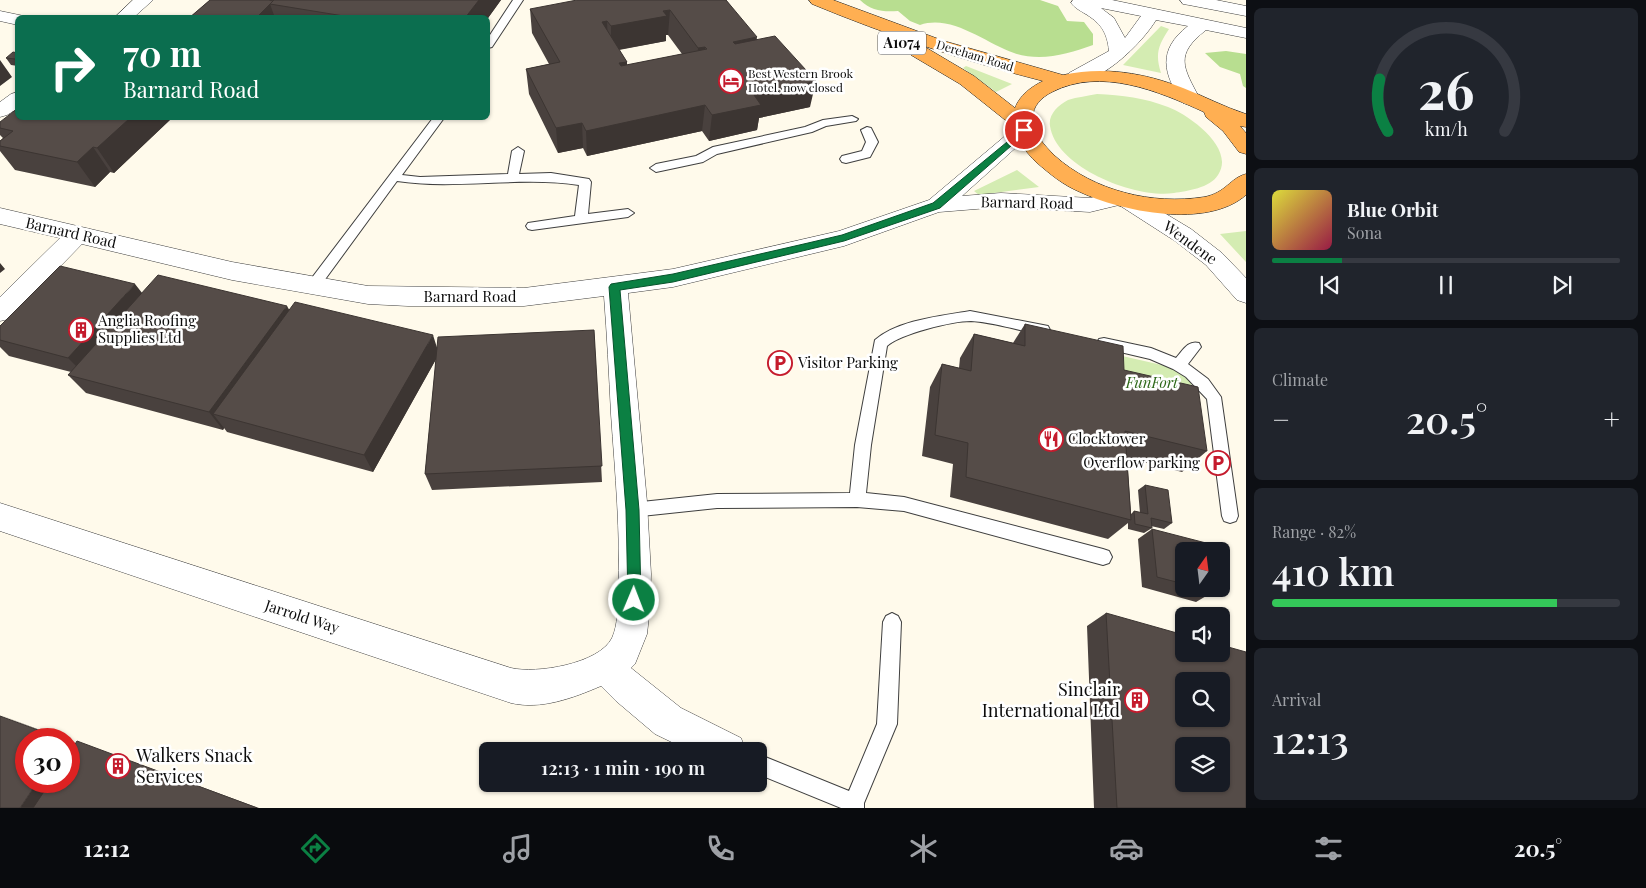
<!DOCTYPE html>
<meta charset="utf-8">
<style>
body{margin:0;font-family:"Playfair Display",serif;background:#20242c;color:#f1f3f6;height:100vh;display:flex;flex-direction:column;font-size:19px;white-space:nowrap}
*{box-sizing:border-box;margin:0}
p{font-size:16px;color:#9ea1a6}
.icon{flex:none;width:28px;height:28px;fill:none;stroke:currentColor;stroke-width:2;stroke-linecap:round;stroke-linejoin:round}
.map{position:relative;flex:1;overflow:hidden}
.drawer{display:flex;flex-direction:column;gap:8px;padding:8px;background:#0d0f14;width:400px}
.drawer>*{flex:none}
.hud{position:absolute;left:15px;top:15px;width:475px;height:105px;border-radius:8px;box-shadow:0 1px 4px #0004;background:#0b6e4f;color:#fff;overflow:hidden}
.needle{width:32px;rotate:14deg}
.fabs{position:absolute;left:1175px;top:542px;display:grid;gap:10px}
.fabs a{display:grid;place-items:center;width:55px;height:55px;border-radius:8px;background:#171b24;box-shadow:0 1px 4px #0004;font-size:25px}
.speed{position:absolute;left:15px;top:728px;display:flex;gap:10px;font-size:25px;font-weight:700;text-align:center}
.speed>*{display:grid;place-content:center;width:65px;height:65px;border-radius:50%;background:#171b24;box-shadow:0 1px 4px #0004;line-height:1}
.speed .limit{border:8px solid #d22;background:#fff;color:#111}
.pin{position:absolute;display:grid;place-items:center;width:42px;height:42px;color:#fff;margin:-21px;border:2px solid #fff;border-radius:50%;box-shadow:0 1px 5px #0007}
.me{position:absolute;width:55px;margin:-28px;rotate:1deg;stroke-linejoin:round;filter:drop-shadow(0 0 4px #0008)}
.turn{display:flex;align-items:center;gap:18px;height:105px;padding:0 25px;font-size:22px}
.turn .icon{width:65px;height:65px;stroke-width:2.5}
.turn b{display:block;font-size:35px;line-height:42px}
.big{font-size:38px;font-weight:600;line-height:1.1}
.drawer .tile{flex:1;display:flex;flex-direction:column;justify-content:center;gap:8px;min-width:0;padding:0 18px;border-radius:8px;background:#20242c}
.drawer .dial{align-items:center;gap:0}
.dial svg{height:130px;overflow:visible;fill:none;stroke:#363941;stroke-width:7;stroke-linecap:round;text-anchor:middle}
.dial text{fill:#f1f3f6;stroke:none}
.song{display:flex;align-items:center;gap:15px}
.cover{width:60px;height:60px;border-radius:8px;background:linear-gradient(135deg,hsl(60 70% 55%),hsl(340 70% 35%))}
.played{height:5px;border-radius:2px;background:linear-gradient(90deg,#0b8043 20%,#363941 20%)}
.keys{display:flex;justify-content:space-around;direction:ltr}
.heat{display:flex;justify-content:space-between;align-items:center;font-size:28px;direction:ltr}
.charge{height:8px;border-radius:4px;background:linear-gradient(90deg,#34c759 82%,#363941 0)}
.trip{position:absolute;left:479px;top:742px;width:288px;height:50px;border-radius:8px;background:#171b24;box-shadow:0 1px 4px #0004;font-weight:600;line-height:50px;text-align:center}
.dock{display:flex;height:80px;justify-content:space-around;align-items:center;background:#090b0e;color:#9ea1a6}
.dock .icon{width:35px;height:35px}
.dock .on{color:#0b8043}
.dock b{font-size:22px;color:#f1f3f6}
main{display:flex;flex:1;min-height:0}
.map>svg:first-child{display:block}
.green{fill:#d4ecb2}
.forest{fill:#b8de90}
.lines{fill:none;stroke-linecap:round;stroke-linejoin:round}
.service-casing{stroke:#3f3f3f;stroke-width:2}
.minor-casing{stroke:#3f3f3f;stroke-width:1}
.trunk-casing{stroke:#1d1d1d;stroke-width:1}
.service{fill:#fff;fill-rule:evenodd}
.minor{fill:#fff;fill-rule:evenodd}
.trunk{fill:#ffaf52;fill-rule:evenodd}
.wall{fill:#49413e;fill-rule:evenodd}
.shaded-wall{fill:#3c3532}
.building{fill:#554c48;stroke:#3c3532;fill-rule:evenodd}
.route{fill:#0b8043;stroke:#07532c}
.labels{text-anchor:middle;stroke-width:5;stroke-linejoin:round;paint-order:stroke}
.far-street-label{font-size:12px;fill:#0c0c0c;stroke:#fff}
.far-poi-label{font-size:12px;fill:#0c0c0c;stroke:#fff;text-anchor:start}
.shield{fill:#fff;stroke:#555;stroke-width:1}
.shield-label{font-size:14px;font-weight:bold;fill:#0c0c0c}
.street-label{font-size:15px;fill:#0c0c0c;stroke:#fff}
.poi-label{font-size:15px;fill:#0c0c0c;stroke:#fff;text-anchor:start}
.park-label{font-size:15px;font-style:italic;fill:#2d6818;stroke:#fff}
.near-poi-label{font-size:18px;fill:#0c0c0c;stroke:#fff;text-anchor:end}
</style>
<main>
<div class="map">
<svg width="1246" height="808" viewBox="0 0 1246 808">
<rect width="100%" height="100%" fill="#fffaeb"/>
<path class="green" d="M1161,26L1169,29C1158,46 1155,54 1161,73L1123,65Z
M966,66L1012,84L996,92L963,68Z
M1097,94C1122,95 1145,98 1168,107C1189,115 1236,148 1218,175C1210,188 1187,191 1174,193C1136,199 1056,168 1050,126C1048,115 1058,105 1068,100C1077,97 1088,96 1097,94Z
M1017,170L1039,187L979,195L974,191Z
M1246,231V262L1220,234Z
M1109,353L1175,368L1191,382L1196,408L1104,392Z"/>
<path class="forest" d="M860,0H1040L1058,6L1067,21L1084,22L1093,34V45C1068,54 1041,62 1014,53C985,43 952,14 920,25L910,21L898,11C883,12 871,11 860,0Z
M1226,51L1246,54V88L1243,86L1240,74L1220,67L1205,53Z"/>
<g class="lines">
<defs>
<path id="service" d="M513,0H523L492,47L488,48V38Z
M852,116L858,119L856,121L826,126L812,132L717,154L703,162L656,172L650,168L656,164L696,156L713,147L805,127L823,120Z
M433,118H444L402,175L420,177L508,174L512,151L518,147L524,151L519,174L551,173L589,179L591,182L588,214L628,209L634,213L628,217L532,230L528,229L526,226L528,223L575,216L579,185C518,176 457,190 397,181L318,289H308L306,286L308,283Z
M867,127L871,128L878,142L870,157L846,163L842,162L840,159L842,156L862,151L866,142L861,130Z
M970,311L1043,325L1048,326L1050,330L1048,334L1043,335C1021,331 992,322 971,321C952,321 900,334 887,346L871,445L866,493L904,497L1103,549L1109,551L1112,557L1109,563L1103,565L904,511L857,507L717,508L632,517L626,515L624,510L626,505L632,503L717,494L850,493L855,445L875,340C898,320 941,316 970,311Z
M1104,338L1151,348L1176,358C1183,350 1188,340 1199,343L1201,347L1188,364L1208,379L1221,397L1238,516L1236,521L1230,523L1224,521L1222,516L1207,399L1186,377L1173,369L1150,359L1099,347L1097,343L1099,339Z
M892,613L898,616L901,622L897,724L864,803V808H841L758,774V754L849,791L877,724L883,622L886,616Z"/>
<path id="minor" d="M133,0H153L133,18H114Z
M1073,0H1112L1246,28V38L1206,30C1174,55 1183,67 1200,99L1197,103L1190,105L1183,103C1163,74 1157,50 1188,26L1156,20C1143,42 1098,88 1069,81L1066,77L1069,73L1109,51C1107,32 1101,23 1084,13C1079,10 1075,8 1071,3ZM1101,8L1141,16L1125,38L1114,18Z
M1180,0H1216L1246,6V16L1189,5L1183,4Z
M0,11L24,16L25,18H18V25L0,21Z
M18,92V108L7,115L0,117V102L11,94Z
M1024,124L1031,126L1034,130L1031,134L962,196L1001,193L1090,198L1117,191L1136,196L1191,229L1222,253L1246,278V303L1237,300L1206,265L1175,241L1119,205L1090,212L1001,207L939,212L844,246L673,287L628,293L647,502L651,574L650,607L647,634L635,664L631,668L681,708L741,738L746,751H690L655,734L616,701L601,686C573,698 541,710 511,703L0,531V503L511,668C536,674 599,664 612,638C618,625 618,606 618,593C621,533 615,473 611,414C609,374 607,335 604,296L524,306H408L368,304L232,280L82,244L9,319L0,321V297L60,238L0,224V208L232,262L368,286L524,288L673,269L839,231L929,200L1017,126Z"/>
<path id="trunk" d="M809,0H833L944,41L1063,75C1103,66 1145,73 1183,88C1204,96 1224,107 1246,114V127L1240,126L1246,133V154L1239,152L1223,131L1206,117L1204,112C1158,91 1101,67 1052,92C1042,97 1032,106 1033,118C1034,135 1044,145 1055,156C1094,191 1152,205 1204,197C1226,193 1230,178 1246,174V195C1207,229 1123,212 1080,192C1063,185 1050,174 1036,162C1027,153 1016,140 1014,127L960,84L911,55L909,51L911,47L918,45L925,47L974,76L1015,108C1020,95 1031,87 1043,81C964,61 887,35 812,4Z"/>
</defs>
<use href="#service" class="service-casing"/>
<use href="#minor" class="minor-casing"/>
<use href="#trunk" class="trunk-casing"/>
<use href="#service" class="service"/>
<use href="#minor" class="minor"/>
<use href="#trunk" class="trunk"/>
</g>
<path class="wall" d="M210,0H501L488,18H189Z
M726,0L810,107L759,118L757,130L709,141L702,131L587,156L583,148L558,153L529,94L526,69L549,64L532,33L530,9ZM666,35H668L682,54L627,65V62L619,50L666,41Z
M18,53V66L11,65L6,58Z
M172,118L114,173L110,172L95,187L15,170L0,151V141L3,138L0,135V122Z
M142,293L290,310L437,348L594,330L602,482L432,490L425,474L436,359L373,472L227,432L224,428L223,430L86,393L68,375L71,372L9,356L0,347V326Z
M1025,324L1124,370L1207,451L1182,472L1127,458L1131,514L1134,511L1140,513L1138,490L1145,485L1172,523L1164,529L1151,526L1152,528L1144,533L1128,529V523L1108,539L950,497L953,464L922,456L930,387L942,364L959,368L960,358L974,334L1013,343Z
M1152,529L1184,551V589H1212L1213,592L1196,602L1142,587L1138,539Z
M1106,613L1246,808H1094L1087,626Z"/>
<path class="shaded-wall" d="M479,0H501L488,18H465Z
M270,4L275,18H256Z
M670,10L668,35H666V41L611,51V26Z
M607,21L608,46L602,22Z
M757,37L753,62L733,42Z
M705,47L703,72L696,73L698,48Z
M0,60L12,77L0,86Z
M627,62V87L619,63Z
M816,81L810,107L759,118L757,130L709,141L712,115L754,95Z
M705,105L702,131L587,156L586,131Z
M130,118H172L114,173L97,148Z
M582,123L583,148L558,153L556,128Z
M93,147L110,172L95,187L77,162Z
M0,263L5,269L0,273Z
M135,284L150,303L86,376L68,358Z
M287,306L298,325L213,414L224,428L223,430L209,412Z
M433,335L439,354L373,472L364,455Z
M0,715L64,739H62Z
M69,741L90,748L69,781Z
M77,741L101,750L259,808H257Z
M38,781H68L51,808H20Z"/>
<path class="building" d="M210,0H269L273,1L256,18H189Z
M274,0H479L465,18H356L270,4Z
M577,0H726L757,37L733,42L735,44L775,36L816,81L754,95L761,105L712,115L705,105L586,131L582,123L556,128L526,69L560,62L530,9ZM670,10L698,48L705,47L707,49L621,66L619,63L627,62L602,22L607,21L611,26L667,16L663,11Z
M13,52L18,53V57L15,59L6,58Z
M18,108V118H130L97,148L93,147L77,162L0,146V141L13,131L0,128V122Z
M60,266L135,284L68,358L0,340V326Z
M158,275L287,306L209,412L68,375Z
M295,302L433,335L364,455L213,414Z
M1025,324L1123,346L1124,370L1198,387L1207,451L1125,431L1131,520L966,477L968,443L935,435L942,364L971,371L974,334L1025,346Z
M594,330L602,466L425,474L438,337Z
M1145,485L1168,490L1172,523L1151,518L1152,528L1135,524L1134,511L1148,514Z
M1152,529L1206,543L1207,551H1184V584L1157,577Z
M1200,589H1212L1213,592Z
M1106,613L1184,635V654H1221V645L1246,652V808H1117ZM1184,681H1221V719H1184ZM1184,746H1221V784H1184Z
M0,716L62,739H26V781H38L20,808H0Z
M77,741L257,808H33L51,781H69V754Z"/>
<path class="route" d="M1024,128L1027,129V132L940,208L844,241L673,282L620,290L639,510L641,600L639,605L634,607L630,605L628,600L626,510L609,287L611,284L673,274L808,243L842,235L933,203Z"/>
<defs>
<symbol id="hotel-ring" viewBox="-11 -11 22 22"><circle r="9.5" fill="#fff" stroke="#c51b2d" stroke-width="1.5"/><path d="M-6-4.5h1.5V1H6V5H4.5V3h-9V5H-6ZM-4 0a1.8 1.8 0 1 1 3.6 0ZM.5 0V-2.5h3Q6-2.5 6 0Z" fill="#c51b2d"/></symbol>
<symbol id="building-ring" viewBox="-11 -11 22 22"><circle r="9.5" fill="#fff" stroke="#c51b2d" stroke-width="1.5"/><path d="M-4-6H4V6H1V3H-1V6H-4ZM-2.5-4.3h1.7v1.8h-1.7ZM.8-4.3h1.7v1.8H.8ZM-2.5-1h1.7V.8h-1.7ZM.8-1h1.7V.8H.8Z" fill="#c51b2d"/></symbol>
<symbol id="parking-ring" viewBox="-11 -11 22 22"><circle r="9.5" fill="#fff" stroke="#c51b2d" stroke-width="1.5"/><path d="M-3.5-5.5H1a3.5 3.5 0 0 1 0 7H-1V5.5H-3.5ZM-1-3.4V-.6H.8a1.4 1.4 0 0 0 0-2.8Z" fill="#c51b2d"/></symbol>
<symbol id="restaurant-ring" viewBox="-11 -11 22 22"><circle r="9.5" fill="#fff" stroke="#c51b2d" stroke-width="1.5"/><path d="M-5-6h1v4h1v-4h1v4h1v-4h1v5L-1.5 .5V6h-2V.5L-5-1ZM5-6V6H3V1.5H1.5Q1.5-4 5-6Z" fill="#c51b2d"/></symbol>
</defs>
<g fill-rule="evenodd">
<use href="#hotel-ring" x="717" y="67" width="28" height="28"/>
<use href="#building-ring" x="67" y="316" width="28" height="28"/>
<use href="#parking-ring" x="766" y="349" width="28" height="28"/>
<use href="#restaurant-ring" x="1037" y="425" width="28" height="28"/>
<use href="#parking-ring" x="1204" y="449" width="28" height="28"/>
<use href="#building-ring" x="1123" y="686" width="28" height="28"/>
<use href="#building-ring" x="104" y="752" width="28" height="28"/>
</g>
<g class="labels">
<g class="far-street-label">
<text transform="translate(975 56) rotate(17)" y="4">Dereham Road</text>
</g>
<g class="far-poi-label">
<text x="748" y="78">Best Western Brook<tspan x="748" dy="14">Hotel. now closed</tspan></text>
</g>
<rect class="shield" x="878" y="31.5" width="48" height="23" rx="4"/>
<g class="shield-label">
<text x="902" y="48">A1074</text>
</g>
<g class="street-label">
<text transform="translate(1027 203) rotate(1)" y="5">Barnard Road</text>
<text transform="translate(71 233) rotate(13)" y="5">Barnard Road</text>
<text transform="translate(1190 243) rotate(36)" y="5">Wendene</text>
<text x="470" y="302">Barnard Road</text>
<text transform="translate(302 617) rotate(18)" y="5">Jarrold Way</text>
</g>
<g class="poi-label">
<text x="98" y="326">Anglia Roofing<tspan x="98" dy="17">Supplies Ltd</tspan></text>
<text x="798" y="368">Visitor Parking</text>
<text x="1068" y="444">Clocktower</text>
<text x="1200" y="468" text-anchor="end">Overflow parking</text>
</g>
<g class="park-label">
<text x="1152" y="388">FunFort</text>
</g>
<g class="near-poi-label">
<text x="1120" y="696">Sinclair<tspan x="1120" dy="21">International Ltd</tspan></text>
<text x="136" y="762" text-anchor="start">Walkers Snack<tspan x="136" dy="21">Services</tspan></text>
</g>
</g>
</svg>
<div class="fabs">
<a><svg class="needle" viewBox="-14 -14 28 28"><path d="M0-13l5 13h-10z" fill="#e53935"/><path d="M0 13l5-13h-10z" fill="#9ea1a6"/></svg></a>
<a><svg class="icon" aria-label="sound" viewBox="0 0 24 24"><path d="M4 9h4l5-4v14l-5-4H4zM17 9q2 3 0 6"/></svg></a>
<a><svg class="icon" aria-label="search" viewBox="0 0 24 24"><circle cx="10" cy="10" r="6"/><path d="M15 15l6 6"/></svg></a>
<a><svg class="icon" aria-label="layers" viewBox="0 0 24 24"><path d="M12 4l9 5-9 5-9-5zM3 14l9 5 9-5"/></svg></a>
</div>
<div class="speed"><div class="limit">30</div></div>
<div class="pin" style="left:1024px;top:130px;background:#d93025"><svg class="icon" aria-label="arrive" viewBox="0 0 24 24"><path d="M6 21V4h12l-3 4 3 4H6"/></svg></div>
<svg class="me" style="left:634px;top:600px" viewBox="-20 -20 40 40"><circle r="17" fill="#0b8043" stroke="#fff" stroke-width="3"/><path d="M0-11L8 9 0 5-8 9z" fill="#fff"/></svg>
<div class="trip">12:13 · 1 min · 190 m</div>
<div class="hud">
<div class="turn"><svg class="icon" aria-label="right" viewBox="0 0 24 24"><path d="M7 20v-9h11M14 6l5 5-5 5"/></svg><div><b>70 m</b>Barnard Road</div></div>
</div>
</div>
<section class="drawer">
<div class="tile dial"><svg viewBox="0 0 100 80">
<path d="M14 69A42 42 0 1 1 86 69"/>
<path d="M14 69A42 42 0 0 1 9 37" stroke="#0b8043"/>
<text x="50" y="56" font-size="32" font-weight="700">26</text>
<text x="50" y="72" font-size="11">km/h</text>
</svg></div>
<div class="tile">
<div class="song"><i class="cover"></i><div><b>Blue Orbit</b><p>Sona</p></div></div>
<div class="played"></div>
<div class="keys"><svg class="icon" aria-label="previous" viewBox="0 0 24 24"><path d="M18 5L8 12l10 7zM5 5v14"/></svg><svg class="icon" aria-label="pause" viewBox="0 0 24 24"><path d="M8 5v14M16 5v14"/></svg><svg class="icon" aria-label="next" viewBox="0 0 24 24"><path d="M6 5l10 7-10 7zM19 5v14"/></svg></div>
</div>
<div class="tile"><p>Climate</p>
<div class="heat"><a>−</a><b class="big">20.5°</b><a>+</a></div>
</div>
<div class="tile"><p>Range · 82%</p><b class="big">410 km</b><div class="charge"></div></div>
<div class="tile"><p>Arrival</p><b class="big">12:13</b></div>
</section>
</main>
<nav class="dock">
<b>12:12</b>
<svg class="icon on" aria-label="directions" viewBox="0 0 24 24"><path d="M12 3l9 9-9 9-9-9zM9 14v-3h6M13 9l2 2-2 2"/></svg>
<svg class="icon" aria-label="music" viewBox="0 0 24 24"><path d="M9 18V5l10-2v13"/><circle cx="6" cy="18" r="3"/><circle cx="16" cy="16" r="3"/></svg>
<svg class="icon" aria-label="phone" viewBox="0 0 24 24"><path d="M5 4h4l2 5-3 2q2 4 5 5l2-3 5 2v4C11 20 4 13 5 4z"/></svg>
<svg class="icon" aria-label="climate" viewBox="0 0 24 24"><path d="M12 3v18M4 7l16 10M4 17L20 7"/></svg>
<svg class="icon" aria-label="car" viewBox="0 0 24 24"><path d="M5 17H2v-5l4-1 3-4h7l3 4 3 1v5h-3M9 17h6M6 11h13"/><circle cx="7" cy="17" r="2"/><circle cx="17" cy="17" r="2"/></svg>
<svg class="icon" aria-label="filters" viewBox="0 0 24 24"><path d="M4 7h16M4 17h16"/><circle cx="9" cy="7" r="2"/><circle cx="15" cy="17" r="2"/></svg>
<b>20.5°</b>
</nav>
